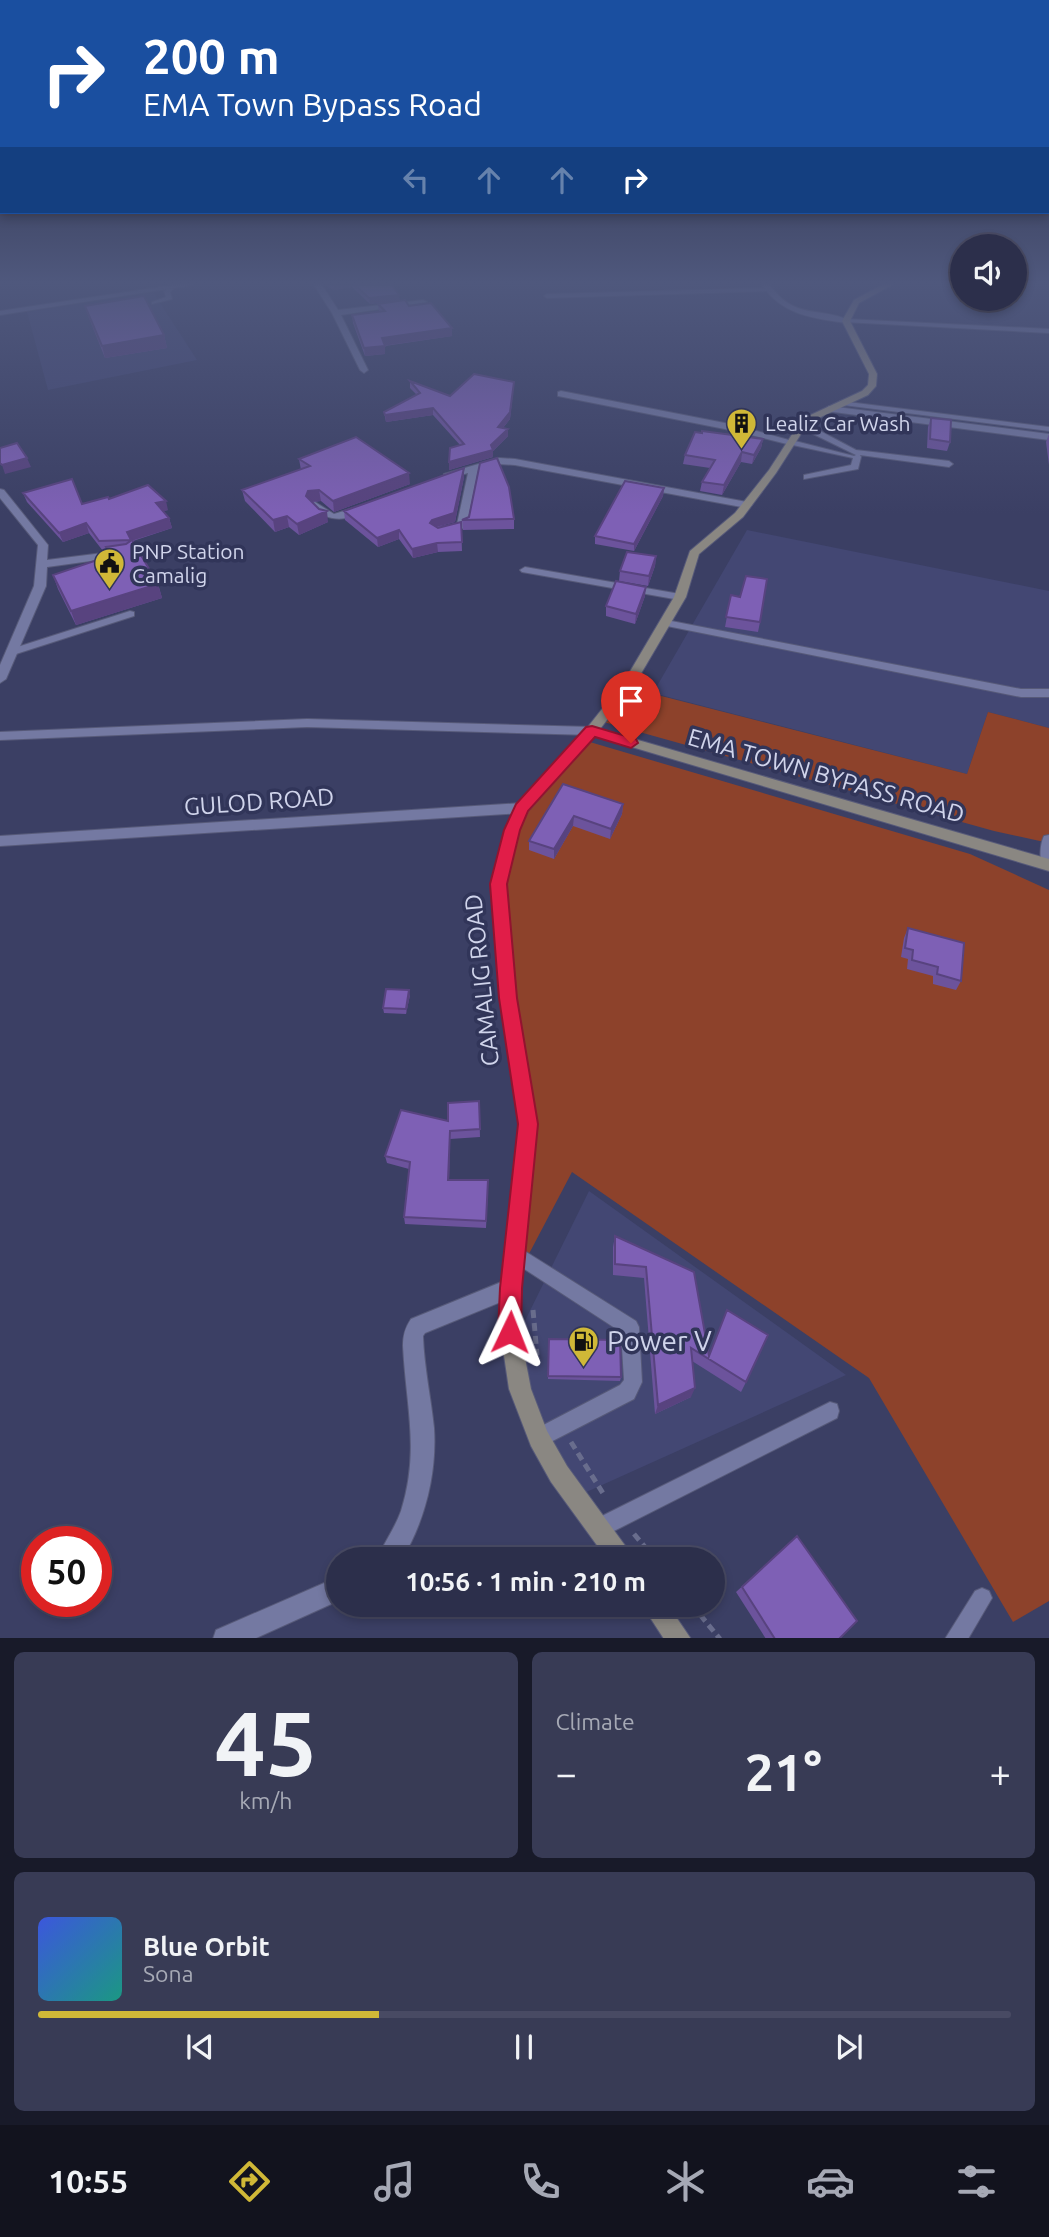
<!DOCTYPE html>
<meta charset="utf-8">
<style>
body{margin:0;font-family:Ubuntu,sans-serif;background:#383b55;color:#f1f3f6;height:100vh;display:flex;flex-direction:column;font-size:26px;white-space:nowrap}
*{box-sizing:border-box;margin:0}
p{font-size:23px;color:#a6a9b5}
.icon{flex:none;width:38px;height:38px;fill:none;stroke:currentColor;stroke-width:2;stroke-linecap:round;stroke-linejoin:round}
.map{position:relative;height:1638px;overflow:hidden}
.drawer{display:flex;flex-direction:column;gap:14px;padding:14px;background:#181a29;flex:1}
.drawer>*{flex:none}
.top-card{position:absolute;left:0px;top:0px;width:1050px;height:214px;box-shadow:0 4px 10px #0003,0 0 0 2px #484a63;background:#1a4fa0;color:#fff;overflow:hidden}
.fabs{position:absolute;left:950px;top:234px;display:grid;gap:14px}
.fabs a{display:grid;place-items:center;width:77px;height:77px;border-radius:50%;background:#2c2f4b;box-shadow:0 4px 10px #0003,0 0 0 2px #484a63;font-size:35px}
.speed{position:absolute;left:21px;top:1526px;display:flex;gap:14px;font-size:35px;font-weight:700;text-align:center}
.speed>*{display:grid;place-content:center;width:91px;height:91px;border-radius:50%;background:#2c2f4b;box-shadow:0 4px 10px #0003,0 0 0 2px #484a63;line-height:1}
.speed .limit{border:10px solid #d22;background:#fff;color:#111}
.pin{position:absolute;display:grid;place-items:center;width:60px;height:60px;color:#fff;margin:-72px -30px;border-radius:50% 50% 50% 0;rotate:-45deg;box-shadow:0 0 7px #0007}
.pin .icon{rotate:45deg}
.me{position:absolute;width:77px;margin:-38px;rotate:2deg;stroke-linejoin:round;filter:drop-shadow(0 0 5px #0008)}
.turn{display:flex;align-items:center;gap:24px;height:147px;padding:0 28px;font-size:32px}
.turn .icon{width:91px;height:91px;stroke-width:2.5}
.turn b{display:block;font-size:49px;line-height:60px}
.lanes{display:flex;align-items:center;height:66px;padding:0 28px;background:#0003;justify-content:center;gap:35px;direction:ltr}
.lanes .off{opacity:.35}
.big{font-size:52px;font-weight:600;line-height:1.1}
.drawer .tile{flex:1;display:flex;flex-direction:column;justify-content:center;gap:10px;min-width:0;padding:0 24px;border-radius:10px;background:#383b55}
.drawer .dial{align-items:center;gap:0}
.dial b{font-size:91px;line-height:1}
.song{display:flex;align-items:center;gap:21px}
.cover{width:84px;height:84px;border-radius:10px;background:linear-gradient(135deg,hsl(230 70% 55%),hsl(170 70% 35%))}
.played{height:7px;border-radius:4px;background:linear-gradient(90deg,#d0b837 35%,#484a63 35%)}
.keys{display:flex;justify-content:space-around;direction:ltr}
.heat{display:flex;justify-content:space-between;align-items:center;font-size:38px;direction:ltr}
.drawer .tiles{flex:1;display:grid;gap:14px;grid-template-columns:1fr 1fr}
.tile:last-child{grid-column:span 2}
.trip{position:absolute;left:326px;top:1547px;width:399px;height:70px;border-radius:35px;background:#2c2f4b;box-shadow:0 4px 10px #0003,0 0 0 2px #484a63;font-weight:600;line-height:70px;text-align:center}
.tab-bar{display:flex;height:112px;justify-content:space-around;align-items:center;background:#12131e;color:#a6a9b5}
.tab-bar .icon{width:49px;height:49px}
.tab-bar .active{color:#d0b837}
.tab-bar b{font-size:32px;color:#f1f3f6}
.map>svg:first-child{display:block}
.built{fill:#434773}
.green{fill:#8d422b}
.lines{fill:none;stroke-linecap:round;stroke-linejoin:round}
.lane-casing{stroke:#575a79;stroke-width:2}
.street-casing{stroke:#575a79;stroke-width:2}
.secondary-casing{stroke:#575a79;stroke-width:2}
.path{stroke:#696d8d;stroke-width:5;stroke-dasharray:8 5;stroke-linecap:butt}
.lane{fill:#7479a2;fill-rule:evenodd}
.street{fill:#7479a2;fill-rule:evenodd}
.secondary{fill:#8a8782;fill-rule:evenodd}
.wall{fill:#6c539c}
.shaded-wall{fill:#58437f}
.building{fill:#7e60b5;stroke:#58437f;stroke-width:2}
.route{fill:#e11d48;stroke:#92132f;stroke-width:2}
.labels{text-anchor:middle;stroke-width:7;stroke-linejoin:round;paint-order:stroke}
.far-poi-label{font-size:21px;fill:#d0d4eb;stroke:#313559;text-anchor:start}
.street-label{font-size:24px;fill:#d0d4eb;stroke:#313559}
.near-poi-label{font-size:28px;fill:#d0d4eb;stroke:#313559;text-anchor:start}
</style>
<div class="map">
<svg width="1049" height="1639" viewBox="0 0 1049 1639">
<rect width="100%" height="100%" fill="#3b3f64"/>
<path class="built" d="M153,292L197,360L48,390L27,312Z
M747,530L1049,591V728L988,712L967,774L653,693Z
M589,1191L846,1375L582,1494L528,1394L521,1329Z"/>
<path class="green" d="M626,687L967,774L988,712L1049,728V843L994,831L600,721Z
M583,740L970,854L1049,890V1601L1013,1622L869,1378L572,1172L511,1288L528,1124L499,912L512,830Z"/>
<g class="lines">
<defs>
<path id="lane" d="M170,287L173,289L170,292L172,299L152,304V302L166,297L164,291Z
M768,288L771,290L770,291L547,298L544,296L547,294Z
M846,319L1049,329V333L844,322V320Z
M840,401L1049,427V431L843,405H840Z
M799,423H805L856,450L949,461L953,464L949,467L860,455L861,457L858,469L804,479V475L851,465L853,458L788,444V440H791L854,456L856,455L799,427Z
M525,567L680,594L685,597L680,600L522,572L520,570Z
M130,611L134,612V616L16,654H8L7,652L8,650Z
M666,620L1021,689H1049V697H1021L662,625L661,623Z
M515,1245L636,1321L639,1327L642,1382L634,1399L539,1448L532,1445L529,1438L532,1431L620,1385L624,1380L621,1332L509,1259L507,1253L509,1247Z
M830,1402L837,1404L839,1411L837,1418L606,1535L599,1538L592,1535L589,1528L592,1521Z
M982,1588L989,1591L992,1598L968,1639H945L975,1591Z"/>
<path id="street" d="M173,285H193L0,315V311Z
M314,285H322L338,310L423,300L427,302L341,315L368,370L364,373L360,370L332,313Z
M762,285H770C795,321 821,306 850,321L846,323C813,318 782,315 762,285Z
M561,391L735,425L796,442L791,445L735,431L558,396V392Z
M829,406L1049,434V440L826,411L825,409Z
M499,458L515,459L747,502L752,505L747,508L515,465L499,464L478,470L466,528L439,532V528L457,524L468,473L447,479L444,478V474Z
M0,489L4,490L48,545L47,560L127,550L132,553L127,556L47,567L46,586L6,679L0,683V665L34,586L38,545L0,498Z
M315,502L334,514L363,505L368,508C349,522 329,523 311,507V503Z
M307,719L592,727L598,731L592,735L307,727L0,740V732Z
M522,803L529,808L522,813L0,846V836Z
M1049,835V869L1043,868C1039,860 1040,844 1044,836Z
M511,1278L518,1281L521,1288L518,1295L425,1333L423,1336C424,1367 431,1398 434,1428C437,1473 425,1521 402,1559H377C384,1543 395,1528 401,1511C420,1450 406,1407 403,1346C403,1335 405,1328 411,1319Z
M338,1577V1601L254,1639H213L216,1630Z"/>
<path id="secondary" d="M882,285H892L859,303L850,321L877,374L876,386L868,395L808,423L776,473L743,517L699,554L686,597L636,682L600,729L1049,859V871L595,736L528,811L519,830L505,884L516,998L537,1124L521,1288L520,1332L531,1389L547,1431L567,1466L629,1551L633,1559H607L551,1482L531,1446L509,1389L505,1362L500,1332L501,1288L519,1124L500,998L491,884L505,830L517,804L587,728L625,680L674,597L690,551L735,513L769,470L802,419L862,391L868,385L869,374L842,321L854,300Z
M642,1605H668L691,1639H664Z"/>
</defs>
<use href="#lane" class="lane-casing"/>
<use href="#street" class="street-casing"/>
<use href="#secondary" class="secondary-casing"/>
<path class="path" d="M533,1310L537,1355
M571,1442L604,1495
M634,1534L655,1559
M692,1605L720,1639"/>
<use href="#lane" class="lane"/>
<use href="#street" class="street"/>
<use href="#secondary" class="secondary"/>
</g>
<path class="wall" d="M327,285H392L400,300L370,304L352,287L333,290Z
M378,304L452,336L385,346V354L365,356L353,323L352,315L379,312Z
M85,306L164,335L167,348L105,358L89,318Z
M410,381L450,396L514,382L510,419L503,428L508,436L493,451V457L449,470L460,445L433,415L386,422L384,412L417,395L410,388Z
M931,418L950,442L947,451L927,448L928,427Z
M1049,434V465L1046,442Z
M763,439L761,448L752,464L741,462L722,495L700,491L702,482L710,468L683,464L685,455Z
M299,459L410,484L334,512L321,501L313,502L328,522L299,535L289,527L275,532L245,501L242,490L301,470Z
M464,468V477L455,522L437,527L461,522L462,551L438,552L413,558L399,539L378,547L345,520L344,511Z
M664,488L663,496L634,551L595,544V536Z
M23,493L82,504L109,499L168,510L163,511L169,518L172,528L133,541L158,584L162,598L76,625L58,589L53,575L109,556L107,550L103,551L89,533L63,542L27,502Z
M469,517L514,519V529L463,530L462,520Z
M656,556L655,566L648,586L619,581L620,571Z
M731,595L760,622L758,632L725,627Z
M645,596L635,624L606,616V606Z
M563,784L623,804L622,814L610,839L573,826L554,859L529,850V841Z
M908,928L961,981L956,990L933,984V976L907,969L908,959L901,957L904,938Z
M410,995L406,1014L384,1013L383,1008Z
M479,1101L480,1137L450,1139L449,1180L488,1187L486,1228L405,1224L404,1217L409,1169L387,1163L385,1156L448,1121Z
M615,1236L694,1272L709,1355L746,1382L741,1392L692,1361L691,1397L655,1414L644,1278L613,1275V1247Z
M549,1339L621,1377L620,1381L548,1379Z
M797,1536L839,1639H766L736,1592Z"/>
<path class="shaded-wall" d="M332,285H352V287L333,290Z
M399,295L400,300L370,304L369,298Z
M452,328V336L382,346V338Z
M164,335L167,348L105,358L102,346Z
M385,346V354L365,356L364,348Z
M514,382L510,419L498,434V427Z
M433,408V415L386,422L385,415Z
M508,429V436L493,451V457L449,470V462L491,445Z
M763,439L761,448L752,464L754,455Z
M742,452L741,462L722,495L724,485Z
M27,458L31,467L5,474L2,465Z
M464,468V477L455,522L432,528L430,523Z
M409,473L410,484L334,512L333,501Z
M664,488L663,496L634,551V544Z
M319,490L321,501L309,502L306,496L308,491Z
M166,501L168,510L158,513L156,503Z
M327,511L328,522L299,535L297,524Z
M287,516L289,527L275,532L273,520Z
M169,518L172,528L131,541L127,532Z
M86,523L89,533L63,542L59,533Z
M399,530V539L378,547L377,538Z
M437,543L438,552L413,558L412,549Z
M656,556L655,566L648,586L649,576Z
M158,584L162,598L76,625L71,611Z
M646,587L645,596L635,624L636,614Z
M623,804L622,814L610,839L611,829Z
M574,816L573,826L554,859V849Z
M409,990L410,995L406,1014V1009Z
M450,1131V1139L449,1187L448,1180Z
M695,1388L691,1397L655,1414L658,1405Z"/>
<path class="building" d="M355,285H392L399,295L369,298Z
M144,296L164,335L102,346L85,306Z
M405,300L409,306L431,303L452,328L382,338L385,346L364,348L352,315L385,311L378,304Z
M474,374L514,382L510,412L498,427L508,429L491,445L493,450L449,462L450,448L464,444L433,408L385,415L384,412L420,393L410,381L450,396Z
M931,418L951,420L950,442L930,439Z
M702,431L763,439L754,455L742,452L724,485L702,482L715,460L685,455L695,432L702,433Z
M356,437L409,473L333,501L319,490L308,491L306,496L319,509L327,511L297,524L287,516L273,520L242,490L310,466L299,459Z
M17,443L27,458L2,465L0,463V448Z
M497,458L509,487L514,519L462,520L469,517L480,463Z
M464,468L454,513L432,520L430,523L438,528L461,522L462,542L437,543L412,549L399,530L377,538L344,511Z
M72,479L82,504L108,497L109,499L148,485L166,501L156,503L169,518L127,532L131,540L99,541L86,523L59,533L23,493Z
M625,481L664,488L634,544L595,536Z
M132,540L158,584L71,611L53,575L112,555L106,547L126,544Z
M627,552L656,556L649,576L620,571Z
M746,576L767,579L760,622L726,617L731,595L740,597Z
M616,581L646,587L636,614L606,606Z
M563,784L623,804L611,829L574,816L554,849L529,841Z
M908,928L964,943L961,981L937,974L938,967L912,960L913,950L905,948Z
M386,989L409,990L406,1009L383,1008Z
M479,1101L480,1129L450,1131L448,1180H488L486,1221L404,1217L410,1162L385,1156L401,1110L448,1121V1103Z
M615,1236L694,1272L709,1356L727,1310L768,1335L746,1382L691,1348L695,1388L658,1405L646,1267L615,1264Z
M549,1339L620,1340L621,1377L548,1376Z
M797,1536L857,1621L839,1639H775L742,1587Z"/>
<linearGradient id="sky" x2="0" y2="1"><stop stop-color="#202337"/><stop offset="0.55" stop-color="#4f587d"/><stop offset="1" stop-color="#4f587d" stop-opacity="0"/></linearGradient>
<rect width="1049" height="514" fill="url(#sky)"/>
<path class="route" d="M592,726L636,739L638,743L631,748L595,737L528,811L520,830L507,884L517,998L538,1124L522,1288L521,1332L518,1340L510,1344L501,1340L498,1332L500,1288L518,1124L499,998L490,884L504,830L516,804L586,727Z"/>
<defs>
<symbol id="building-pin" viewBox="-11 -11 22 30"><path d="M0 17L-7.5 6A9.5 9.5 0 1 1 7.5 6Z" fill="#d0b837" stroke="#313559"/><path d="M-4-6H4V6H1V3H-1V6H-4ZM-2.5-4.3h1.7v1.8h-1.7ZM.8-4.3h1.7v1.8H.8ZM-2.5-1h1.7V.8h-1.7ZM.8-1h1.7V.8H.8Z" fill="#111"/></symbol>
<symbol id="civic-pin" viewBox="-11 -11 22 30"><path d="M0 17L-7.5 6A9.5 9.5 0 1 1 7.5 6Z" fill="#d0b837" stroke="#313559"/><path d="M-.6-6.5H3V-4.5H.6V-3L4-1V1h2V6H-6V1h2V-1L-.6-3ZM-1.2 2.5V6h2.4V2.5Z" fill="#111"/></symbol>
<symbol id="fuel-pin" viewBox="-11 -11 22 30"><path d="M0 17L-7.5 6A9.5 9.5 0 1 1 7.5 6Z" fill="#d0b837" stroke="#313559"/><path d="M-5.5-6h7V0h2V4h1.3V-2.5L3-4.5l.8-.8L6-3V5H2.5V1h-1V6h-7ZM-4.2-4.7v3.2H.2V-4.7Z" fill="#111"/></symbol>
</defs>
<g fill-rule="evenodd">
<use href="#building-pin" x="724" y="406" width="35" height="47"/>
<use href="#civic-pin" x="92" y="546" width="35" height="47"/>
<use href="#fuel-pin" x="566" y="1324" width="35" height="47"/>
</g>
<g class="labels">
<g class="far-poi-label">
<text x="765" y="431">Lealiz Car Wash</text>
<text x="132" y="559">PNP Station<tspan x="132" dy="24">Camalig</tspan></text>
</g>
<g class="street-label">
<text transform="translate(826 776) rotate(16)" y="8">EMA TOWN BYPASS ROAD</text>
<text transform="translate(259 802) rotate(-4)" y="8">GULOD ROAD</text>
<text transform="translate(482 980) rotate(-96)" y="8">CAMALIG ROAD</text>
</g>
<g class="near-poi-label">
<text x="607" y="1351">Power V</text>
</g>
</g>
</svg>
<div class="fabs">
<a><svg class="icon" aria-label="sound" viewBox="0 0 24 24"><path d="M4 9h4l5-4v14l-5-4H4zM17 9q2 3 0 6"/></svg></a>
</div>
<div class="speed"><div class="limit">50</div></div>
<div class="pin" style="left:631px;top:743px;background:#d93025"><svg class="icon" aria-label="arrive" viewBox="0 0 24 24"><path d="M6 21V4h12l-3 4 3 4H6"/></svg></div>
<svg class="me" style="left:510px;top:1332px" viewBox="-20 -20 40 40"><path d="M0-17L14 15 0 8-14 15z" fill="#e11d48" stroke="#fff" stroke-width="4"/></svg>
<div class="trip">10:56 · 1 min · 210 m</div>
<div class="top-card">
<div class="turn"><svg class="icon" aria-label="right" viewBox="0 0 24 24"><path d="M7 20v-9h11M14 6l5 5-5 5"/></svg><div><b>200 m</b>EMA Town Bypass Road</div></div>
<div class="lanes"><svg class="icon off" aria-label="left" viewBox="0 0 24 24"><path d="M17 20v-9H6M10 6l-5 5 5 5"/></svg><svg class="icon off" aria-label="ahead" viewBox="0 0 24 24"><path d="M12 20V5M6 11l6-6 6 6"/></svg><svg class="icon off" aria-label="ahead" viewBox="0 0 24 24"><path d="M12 20V5M6 11l6-6 6 6"/></svg><svg class="icon" aria-label="right" viewBox="0 0 24 24"><path d="M7 20v-9h11M14 6l5 5-5 5"/></svg></div>
</div>
</div>
<section class="drawer">
<div class="tiles">
<div class="tile dial"><b>45</b><p>km/h</p></div>
<div class="tile"><p>Climate</p>
<div class="heat"><a>−</a><b class="big">21°</b><a>+</a></div>
</div>
<div class="tile">
<div class="song"><i class="cover"></i><div><b>Blue Orbit</b><p>Sona</p></div></div>
<div class="played"></div>
<div class="keys"><svg class="icon" aria-label="previous" viewBox="0 0 24 24"><path d="M18 5L8 12l10 7zM5 5v14"/></svg><svg class="icon" aria-label="pause" viewBox="0 0 24 24"><path d="M8 5v14M16 5v14"/></svg><svg class="icon" aria-label="next" viewBox="0 0 24 24"><path d="M6 5l10 7-10 7zM19 5v14"/></svg></div>
</div>
</div>
</section>
<nav class="tab-bar">
<b>10:55</b>
<svg class="icon active" aria-label="directions" viewBox="0 0 24 24"><path d="M12 3l9 9-9 9-9-9zM9 14v-3h6M13 9l2 2-2 2"/></svg>
<svg class="icon" aria-label="music" viewBox="0 0 24 24"><path d="M9 18V5l10-2v13"/><circle cx="6" cy="18" r="3"/><circle cx="16" cy="16" r="3"/></svg>
<svg class="icon" aria-label="phone" viewBox="0 0 24 24"><path d="M5 4h4l2 5-3 2q2 4 5 5l2-3 5 2v4C11 20 4 13 5 4z"/></svg>
<svg class="icon" aria-label="climate" viewBox="0 0 24 24"><path d="M12 3v18M4 7l16 10M4 17L20 7"/></svg>
<svg class="icon" aria-label="car" viewBox="0 0 24 24"><path d="M5 17H2v-5l4-1 3-4h7l3 4 3 1v5h-3M9 17h6M6 11h13"/><circle cx="7" cy="17" r="2"/><circle cx="17" cy="17" r="2"/></svg>
<svg class="icon" aria-label="filters" viewBox="0 0 24 24"><path d="M4 7h16M4 17h16"/><circle cx="9" cy="7" r="2"/><circle cx="15" cy="17" r="2"/></svg>
</nav>
